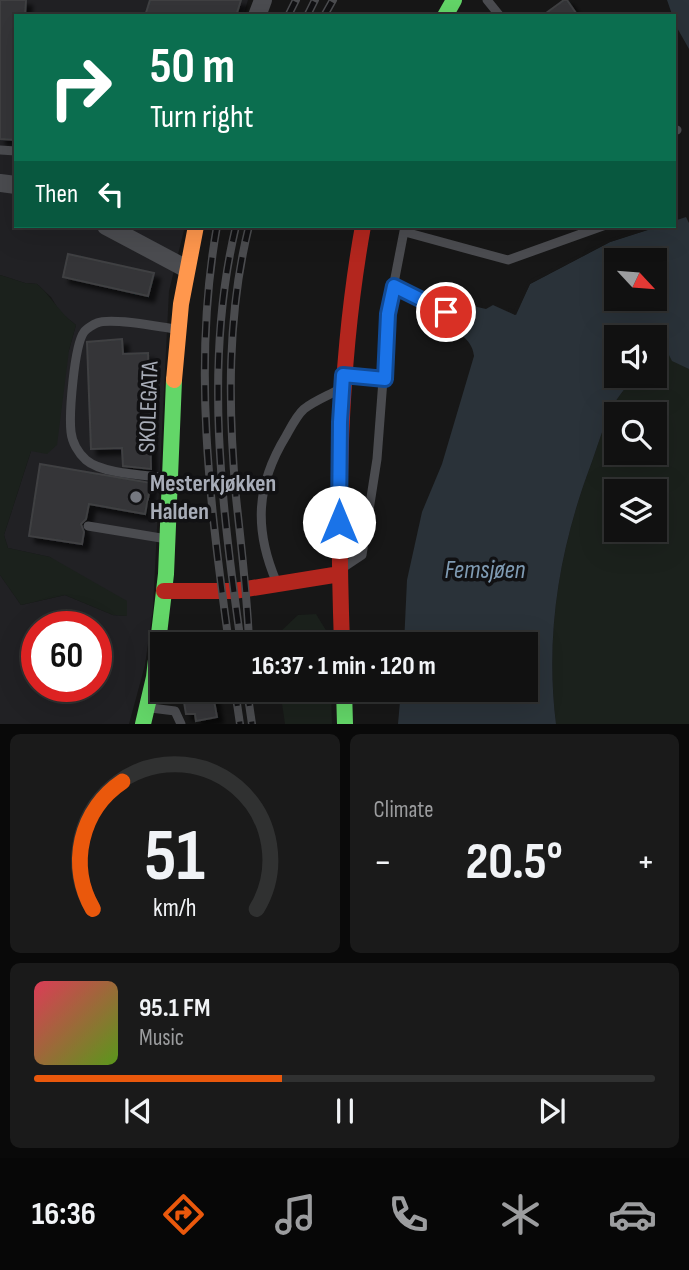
<!DOCTYPE html>
<meta charset="utf-8">
<style>
body{margin:0;font-family:"Sofia Sans Condensed",sans-serif;background:#1a1a1a;color:#f1f3f6;height:100vh;display:flex;flex-direction:column;font-size:26px;white-space:nowrap}
*{box-sizing:border-box;margin:0}
p{font-size:23px;color:#9c9d9f}
.icon{flex:none;width:38px;height:38px;fill:none;stroke:currentColor;stroke-width:2;stroke-linecap:round;stroke-linejoin:round}
.map{position:relative;height:724px;overflow:hidden}
.side{display:flex;flex-direction:column;gap:10px;padding:10px;background:#090909;flex:1}
.side>*{flex:none}
.banner{position:absolute;left:14px;top:14px;width:662px;height:214px;border-radius:0px;box-shadow:0 7px 28px #0002,0 0 0 2px #303131;background:#0b6e4f;color:#fff;overflow:hidden}
.needle{width:46px;rotate:116deg}
.fabs{position:absolute;left:604px;top:248px;display:grid;gap:14px}
.fabs a{display:grid;place-items:center;width:63px;height:63px;border-radius:0px;background:#111;box-shadow:0 7px 28px #0002,0 0 0 2px #303131;font-size:35px}
.speed{position:absolute;left:21px;top:611px;display:flex;gap:14px;font-size:35px;font-weight:700;text-align:center}
.speed>*{display:grid;place-content:center;width:91px;height:91px;border-radius:50%;background:#111;box-shadow:0 7px 28px #0002,0 0 0 2px #303131;line-height:1}
.speed .limit{border:10px solid #d22;background:#fff;color:#111}
.pin{position:absolute;display:grid;place-items:center;width:60px;height:60px;color:#fff;margin:-30px;border:4px solid #fff;border-radius:50%;box-shadow:0 2px 7px #0007}
.me{position:absolute;width:77px;margin:-38px;rotate:0deg;stroke-linejoin:round;filter:drop-shadow(0 0 5px #0008)}
.turn{display:flex;align-items:center;gap:24px;height:147px;padding:0 21px;font-size:32px}
.turn .icon{width:91px;height:91px;stroke-width:2.5}
.turn b{display:block;font-size:49px;line-height:60px}
.then{display:flex;align-items:center;height:66px;padding:0 21px;background:#0003;gap:14px;font-size:26px}
.big{font-size:52px;font-weight:700;line-height:1.1}
.side .card{flex:1;display:flex;flex-direction:column;justify-content:center;gap:10px;min-width:0;padding:0 24px;border-radius:10px;background:#1a1a1a}
.side .dial{align-items:center;gap:0}
.dial svg{height:182px;overflow:visible;fill:none;stroke:#303131;stroke-width:7;stroke-linecap:round;text-anchor:middle}
.dial text{fill:#f1f3f6;stroke:none}
.song{display:flex;align-items:center;gap:21px}
.cover{width:84px;height:84px;border-radius:10px;background:linear-gradient(135deg,hsl(350 70% 55%),hsl(90 70% 35%))}
.played{height:7px;border-radius:4px;background:linear-gradient(90deg,#ea580c 40%,#303131 40%)}
.keys{display:flex;justify-content:space-around;direction:ltr}
.heat{display:flex;justify-content:space-between;align-items:center;font-size:38px;direction:ltr}
.side .tiles{flex:1;display:grid;gap:10px;grid-template-columns:1fr 1fr}
.card:last-child{grid-column:span 2}
.trip{position:absolute;left:150px;top:632px;width:388px;height:70px;border-radius:0px;background:#111;box-shadow:0 7px 28px #0002,0 0 0 2px #303131;font-weight:700;line-height:70px;text-align:center}
.dock{display:flex;height:112px;justify-content:space-around;align-items:center;background:#070707;color:#9c9d9f}
.dock .icon{width:49px;height:49px}
.dock .current{color:#ea580c}
.dock b{font-size:32px;color:#f1f3f6}
.map>svg:first-child{display:block}
.built{fill:#212124;fill-rule:evenodd}
.green{fill:#1b211c;fill-rule:evenodd}
.water{fill:#2a3239;fill-rule:evenodd}
.pier{fill:#171717}
.building{fill:#343537;stroke:#3f4043;stroke-width:2;filter:url(#shadow)}
.lines{fill:none;stroke-linecap:round;stroke-linejoin:round}
.lane{stroke:#4b4c50;stroke-width:9}
.street{stroke:#4b4c50;stroke-width:18}
.fast{stroke:#63d668;stroke-width:16}
.slow{stroke:#ff974d;stroke-width:16}
.jam{stroke:#b3261e;stroke-width:16}
.rail-casing{stroke:#4b4c4f;stroke-width:8}
.rail{stroke:#111113;stroke-width:5;stroke-dasharray:16;stroke-linecap:butt}
.route-casing{stroke:#114b97;stroke-width:18}
.route{stroke:#1a73e8;stroke-width:12}
.poi-dot{fill:#757880;stroke:#111113;stroke-width:2.5}
.labels{text-anchor:middle;stroke-width:7;stroke-linejoin:round;paint-order:stroke}
.street-label{font-size:24px;fill:#a8adb8;stroke:#111113}
.poi-label{font-size:24px;font-weight:bold;fill:#a8adb8;stroke:#111113;text-anchor:start}
.water-label{font-size:26px;font-style:italic;fill:#7f9bb3;stroke:#111113}
</style>
<div class="map">
<svg width="689" height="724" viewBox="0 0 689 724">
<defs>
<filter id="shadow"><feDropShadow dx="6" dy="6" stdDeviation="2" flood-color="#0009"/></filter>
</defs>
<rect width="100%" height="100%" fill="#171717"/>
<path class="built" d="M0,0H248L243,16H16V226H185L169,291L153,608L145,665L129,724H0V575L21,605L65,595L113,615L127,616L50,557L8,548L4,535L31,451L69,350L76,325L60,312L51,297L37,284L25,283L0,275ZM37,626H96V686H37Z"/>
<path class="green" d="M0,275L25,283L37,284C52,297 60,314 76,325L69,350L57,445L47,454L31,451L4,535L8,548L50,557L127,601V616L113,615L65,595L21,605L0,575Z
M667,351L689,369V724H556C545,636 559,550 590,467C598,446 604,422 615,402C621,393 628,385 634,376H654L655,355ZM616,415H654V453H616ZM616,492H654V530H616Z
M316,614L330,637V644H278L280,632L298,615Z
M280,690H331L332,724H285Z"/>
<path class="water" d="M667,0H689V49L676,26Z
M686,217L689,223V369L672,361L667,351L655,355L654,338H616V376H634C628,385 621,393 615,402C604,422 598,446 590,467C559,550 545,636 556,724H398L401,690H527V644H404L407,580L422,512L442,464L474,356C472,336 454,334 445,319L452,304L460,303L486,309L493,305L515,315L530,284L610,242L660,226H674V221ZM616,261H654V299H616Z"/>
<path class="pier" d="M649,226H660L610,242L530,284L516,315L508,311L509,308L514,310L528,281L609,239Z"/>
<path class="building" d="M0,0H26L25,16H16V140L0,139Z
M150,0H241L236,16H145Z
M564,0H567L578,16H542Z
M68,254L154,273L148,296L63,277Z
M122,339L123,354L148,353L151,469L123,466L122,448L91,449L87,342Z
M40,464L151,483L145,514L89,504L86,519L81,524L84,532L82,544L29,536Z
M212,690L217,717L196,721L195,714H186L183,696Z"/>
<g class="lines">
<path class="lane" d="M487,0L500,16
M674,131L677,130
M0,150L16,151
M405,232L508,260L603,226
M394,286L446,312
M345,375L385,379
M168,478C146,475 102,474 86,460C78,453 72,442 71,432C69,414 74,346 84,332C86,329 94,324 97,323C111,317 159,327 176,329
M88,526L167,539
M344,567L362,555L377,459L388,314L405,226
M276,581C254,529 256,485 286,436C291,427 297,415 304,409C314,401 327,396 338,390
M151,708L175,711L181,724"/>
<path class="street" d="M257,16L263,0
M0,183L16,185
M106,226L185,268"/>
<path class="fast" d="M445,16L454,0
M344,690L345,724
M143,724L154,677L166,574L174,380"/>
<path class="slow" d="M174,380L181,304L196,226"/>
<path class="jam" d="M164,591H234L340,574
M342,644C337,503 338,365 363,226"/>
<defs>
<path id="rail" d="M288,16L296,0
M307,16L315,0
M324,16L333,0
M217,226C192,366 210,504 229,644
M236,226C203,363 222,506 241,644
M249,226C227,314 228,406 236,497C241,545 247,592 249,641
M235,690L240,724
M247,690L252,724"/>
</defs>
<use href="#rail" class="rail-casing"/>
<use href="#rail" class="rail"/>
</g>
<g class="lines">
<defs>
<path id="route" d="M339,522L340,422L343,375L385,379L388,314L394,286L446,312"/>
</defs>
<use href="#route" class="route-casing"/>
<use href="#route" class="route"/>
</g>
<circle class="poi-dot" cx="136" cy="497" r="7"/>
<g class="labels">
<g class="street-label">
<text transform="translate(148 407) rotate(-88)" y="8">SKOLEGATA</text>
</g>
<g class="poi-label">
<text x="150" y="491">Mesterkjøkken<tspan x="150" dy="28">Halden</tspan></text>
</g>
<g class="water-label">
<text x="485" y="578">Femsjøen</text>
</g>
</g>
</svg>
<div class="fabs">
<a><svg class="needle" viewBox="-14 -14 28 28"><path d="M0-13l5 13h-10z" fill="#e53935"/><path d="M0 13l5-13h-10z" fill="#9c9d9f"/></svg></a>
<a><svg class="icon" aria-label="sound" viewBox="0 0 24 24"><path d="M4 9h4l5-4v14l-5-4H4zM17 9q2 3 0 6"/></svg></a>
<a><svg class="icon" aria-label="search" viewBox="0 0 24 24"><circle cx="10" cy="10" r="6"/><path d="M15 15l6 6"/></svg></a>
<a><svg class="icon" aria-label="layers" viewBox="0 0 24 24"><path d="M12 4l9 5-9 5-9-5zM3 14l9 5 9-5"/></svg></a>
</div>
<div class="speed"><div class="limit">60</div></div>
<div class="pin" style="left:446px;top:312px;background:#d93025"><svg class="icon" aria-label="arrive" viewBox="0 0 24 24"><path d="M6 21V4h12l-3 4 3 4H6"/></svg></div>
<svg class="me" style="left:339px;top:522px" viewBox="-20 -20 40 40"><circle r="19" fill="#fff"/><path d="M0-13L10 11 0 6-10 11z" fill="#1a73e8"/></svg>
<div class="trip">16:37 · 1 min · 120 m</div>
<div class="banner">
<div class="turn"><svg class="icon" aria-label="right" viewBox="0 0 24 24"><path d="M7 20v-9h11M14 6l5 5-5 5"/></svg><div><b>50 m</b>Turn right</div></div>
<div class="then">Then<svg class="icon" aria-label="left" viewBox="0 0 24 24"><path d="M17 20v-9H6M10 6l-5 5 5 5"/></svg></div>
</div>
</div>
<section class="side">
<div class="tiles">
<div class="card dial"><svg viewBox="0 0 100 80">
<path d="M14 69A42 42 0 1 1 86 69"/>
<path d="M14 69A42 42 0 0 1 27 13" stroke="#ea580c"/>
<text x="50" y="56" font-size="32" font-weight="700">51</text>
<text x="50" y="72" font-size="11">km/h</text>
</svg></div>
<div class="card"><p>Climate</p>
<div class="heat"><a>−</a><b class="big">20.5°</b><a>+</a></div>
</div>
<div class="card">
<div class="song"><i class="cover"></i><div><b>95.1 FM</b><p>Music</p></div></div>
<div class="played"></div>
<div class="keys"><svg class="icon" aria-label="previous" viewBox="0 0 24 24"><path d="M18 5L8 12l10 7zM5 5v14"/></svg><svg class="icon" aria-label="pause" viewBox="0 0 24 24"><path d="M8 5v14M16 5v14"/></svg><svg class="icon" aria-label="next" viewBox="0 0 24 24"><path d="M6 5l10 7-10 7zM19 5v14"/></svg></div>
</div>
</div>
</section>
<nav class="dock">
<b>16:36</b>
<svg class="icon current" aria-label="directions" viewBox="0 0 24 24"><path d="M12 3l9 9-9 9-9-9zM9 14v-3h6M13 9l2 2-2 2"/></svg>
<svg class="icon" aria-label="music" viewBox="0 0 24 24"><path d="M9 18V5l10-2v13"/><circle cx="6" cy="18" r="3"/><circle cx="16" cy="16" r="3"/></svg>
<svg class="icon" aria-label="phone" viewBox="0 0 24 24"><path d="M5 4h4l2 5-3 2q2 4 5 5l2-3 5 2v4C11 20 4 13 5 4z"/></svg>
<svg class="icon" aria-label="climate" viewBox="0 0 24 24"><path d="M12 3v18M4 7l16 10M4 17L20 7"/></svg>
<svg class="icon" aria-label="car" viewBox="0 0 24 24"><path d="M5 17H2v-5l4-1 3-4h7l3 4 3 1v5h-3M9 17h6M6 11h13"/><circle cx="7" cy="17" r="2"/><circle cx="17" cy="17" r="2"/></svg>
</nav>
